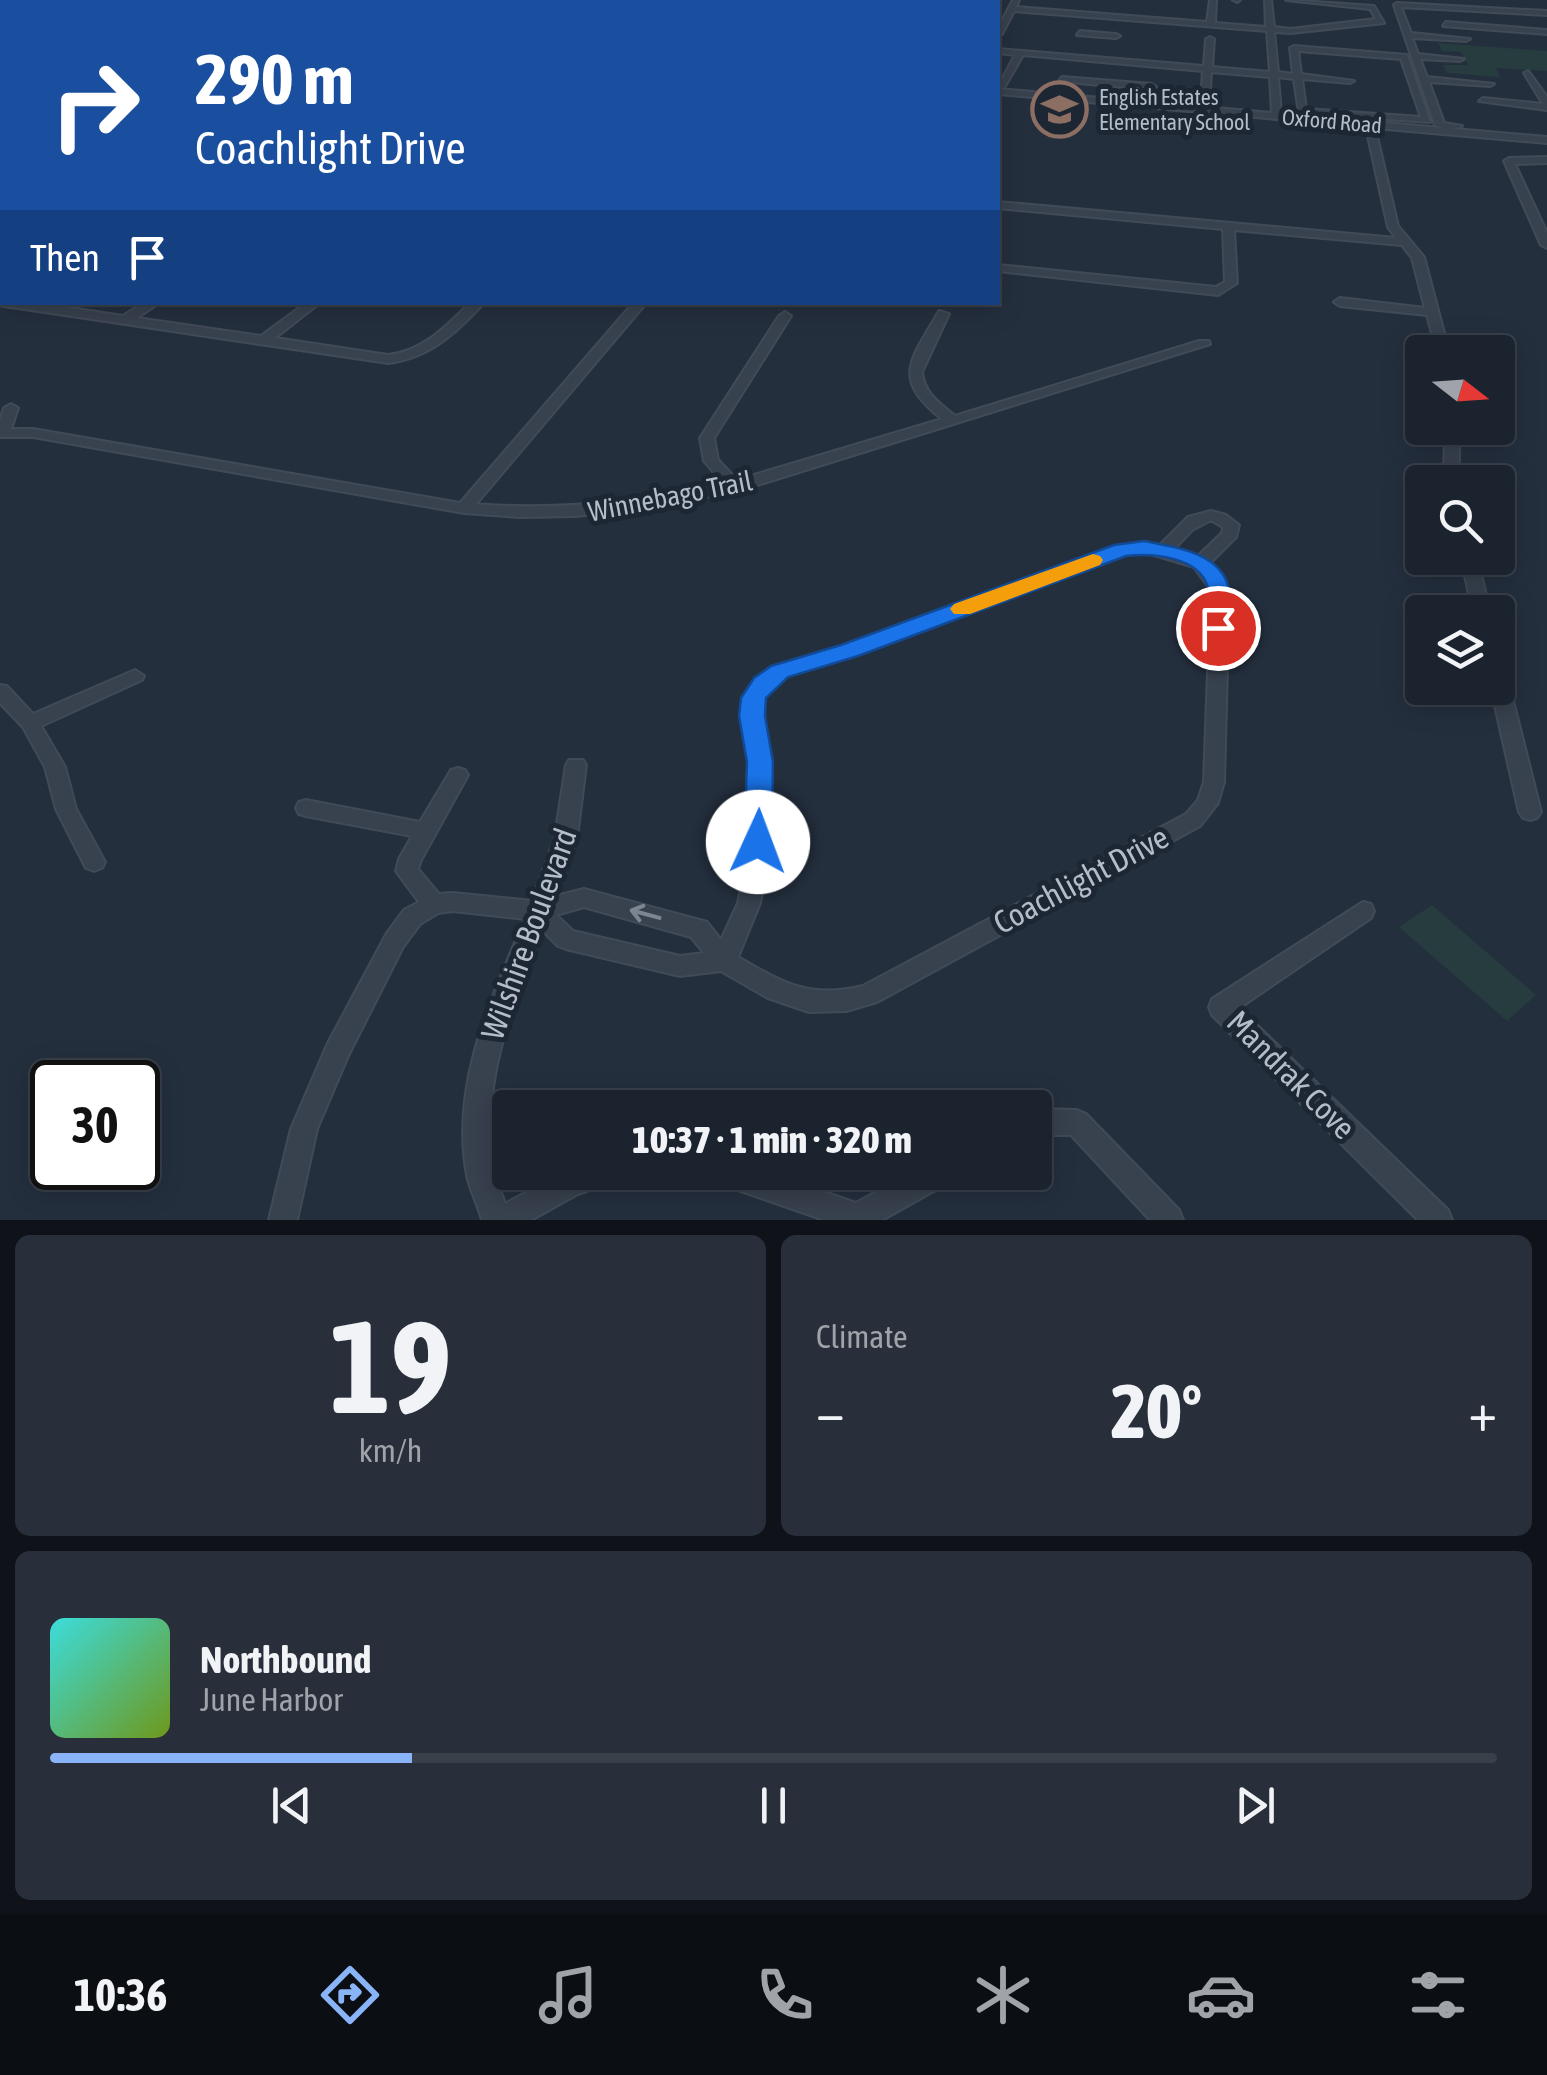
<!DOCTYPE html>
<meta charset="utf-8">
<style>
body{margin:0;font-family:"Asap Condensed",sans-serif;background:#282f3a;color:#f1f3f6;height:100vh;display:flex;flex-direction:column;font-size:38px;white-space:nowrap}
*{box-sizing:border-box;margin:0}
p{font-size:32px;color:#a0a4aa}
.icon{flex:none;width:55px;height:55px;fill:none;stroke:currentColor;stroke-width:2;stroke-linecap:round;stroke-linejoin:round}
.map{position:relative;height:1220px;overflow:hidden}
.sheet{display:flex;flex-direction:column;gap:15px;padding:15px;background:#0f1319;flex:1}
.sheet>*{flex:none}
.top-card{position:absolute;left:0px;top:0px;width:1000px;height:305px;box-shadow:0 5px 25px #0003,0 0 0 2px #39404a;background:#1a4fa0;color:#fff;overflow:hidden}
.needle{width:65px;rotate:107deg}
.controls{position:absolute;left:1405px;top:335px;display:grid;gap:20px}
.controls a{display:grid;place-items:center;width:110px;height:110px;border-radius:10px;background:#1b232e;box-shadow:0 5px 25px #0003,0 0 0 2px #39404a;font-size:50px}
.speed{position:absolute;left:30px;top:1060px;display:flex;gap:20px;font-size:50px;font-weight:700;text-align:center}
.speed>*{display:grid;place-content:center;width:130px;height:130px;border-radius:50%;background:#1b232e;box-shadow:0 5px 25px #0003,0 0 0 2px #39404a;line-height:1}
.speed .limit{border:5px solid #111;border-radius:15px;background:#fff;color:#111}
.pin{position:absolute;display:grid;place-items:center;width:85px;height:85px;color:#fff;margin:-42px;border:5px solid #fff;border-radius:50%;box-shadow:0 2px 10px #0007}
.me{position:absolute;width:110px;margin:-55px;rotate:2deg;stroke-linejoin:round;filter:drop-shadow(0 0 8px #0008)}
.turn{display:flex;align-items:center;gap:35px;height:210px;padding:0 30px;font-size:45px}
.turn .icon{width:130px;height:130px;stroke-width:2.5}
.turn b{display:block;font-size:70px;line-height:85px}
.then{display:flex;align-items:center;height:95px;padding:0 30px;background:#0003;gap:20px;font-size:38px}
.big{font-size:75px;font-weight:800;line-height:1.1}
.sheet .card{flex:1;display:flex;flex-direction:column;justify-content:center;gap:15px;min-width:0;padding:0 35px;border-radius:15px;background:#282f3a}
.sheet .dial{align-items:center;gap:0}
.dial b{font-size:130px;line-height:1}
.song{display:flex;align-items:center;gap:30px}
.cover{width:120px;height:120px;border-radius:15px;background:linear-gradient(135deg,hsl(180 70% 55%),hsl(80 70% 35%))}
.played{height:10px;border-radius:5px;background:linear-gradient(90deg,#8ab4f8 25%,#39404a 25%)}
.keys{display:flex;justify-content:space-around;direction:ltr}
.heat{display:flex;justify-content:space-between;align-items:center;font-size:55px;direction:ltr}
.sheet .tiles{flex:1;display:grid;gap:15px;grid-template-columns:1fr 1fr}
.card:last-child{grid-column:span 2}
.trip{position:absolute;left:492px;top:1090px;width:560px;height:100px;border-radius:10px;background:#1b232e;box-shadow:0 5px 25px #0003,0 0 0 2px #39404a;font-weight:800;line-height:100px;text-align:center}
.tab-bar{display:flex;height:160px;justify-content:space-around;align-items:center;background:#0b0e12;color:#a0a4aa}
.tab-bar .icon{width:70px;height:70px}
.tab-bar .on{color:#8ab4f8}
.tab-bar b{font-size:45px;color:#f1f3f6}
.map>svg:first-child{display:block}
.green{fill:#263c3f}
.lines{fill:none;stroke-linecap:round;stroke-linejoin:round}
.minor-casing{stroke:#414a57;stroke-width:4}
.minor{fill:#38414e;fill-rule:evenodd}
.oneway{stroke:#7c8592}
.route{fill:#1a73e8;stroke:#114b97;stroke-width:2.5}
.slow{fill:#f59e0b}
.labels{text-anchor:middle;stroke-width:10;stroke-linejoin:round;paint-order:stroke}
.far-poi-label{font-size:22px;fill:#b4bcc9;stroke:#1d2633;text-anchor:start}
.far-street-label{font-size:22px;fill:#b4bcc9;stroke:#1d2633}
.street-label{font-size:28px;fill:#b4bcc9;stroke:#1d2633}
.near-street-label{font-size:32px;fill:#b4bcc9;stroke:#1d2633}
</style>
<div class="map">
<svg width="1547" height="1220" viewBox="0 0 1547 1220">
<rect width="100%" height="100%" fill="#242f3e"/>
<path class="green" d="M1438,43L1547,51V71L1496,68L1500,77L1447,73L1443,65H1468L1461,52L1442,51Z
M1432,905L1536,995L1507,1021L1399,927Z"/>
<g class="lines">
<defs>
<path id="minor" d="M1013,0H1019L1016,7L1207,22L1210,0H1216L1215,23L1266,27L1265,0H1271L1274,27L1291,29L1376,19L1370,9L1286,0L1374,6L1384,23L1291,33L1274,32L1278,72L1293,74L1290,48L1294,46L1407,55L1430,122L1299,113L1294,79L1278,77L1281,114L1547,137V143L1375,128L1398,226L1424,257L1449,352H1437L1427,315L1340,306L1334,302L1340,298L1425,308L1412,258L1402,245L1234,230L1237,283L1218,295L998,271V265L1216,287L1225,282L1223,229L998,208V202L1396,238L1388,227L1366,127L998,94V89L1272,113L1270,77L1211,72L1209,102L1205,105L1201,102L1203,71L1023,55L1004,88L998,87L1015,55L998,53V49L1204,66L1206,39L1210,37L1214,39L1212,67L1270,72L1267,31L1014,11L1002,34L998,36V28ZM1298,51L1401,59L1421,117L1306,109L1302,79L1350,83L1354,81L1301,74Z
M1233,0H1240L1237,2Z
M1397,3L1547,11V15L1401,7L1411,33L1470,39L1466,41L1412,38L1418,54L1464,59L1460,61L1420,59L1427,77L1494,84L1490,86L1429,82L1444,123L1462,126C1456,130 1441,129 1435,125L1394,5Z
M0,21H2V25H0Z
M1446,22L1547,30V34L1443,26Z
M1080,31L1116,34L1120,36L1116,38L1077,35Z
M0,36H2V40H0Z
M0,57H2V62H0Z
M1528,71L1547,97V110L1479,101L1483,98L1543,104L1524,73Z
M1062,77L1152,84L1156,87L1152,90L1059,81Z
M2,101V107L0,108V102Z
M2,153V160L0,161V154Z
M1547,157V163L1515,164L1547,233V248L1541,245L1504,161L1509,158Z
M0,299H2V302H32L123,316L145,302H160L137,318L261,336L307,302H321L275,338L388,355C424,351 446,326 471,302H485C457,332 430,358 388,363L4,306L0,305Z
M634,302H647L476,504C560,511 640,502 723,483L704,461L700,438L779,316L785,312L791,316L714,438L718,460L737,480L942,419C891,378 910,362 939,311L949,314L922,372C924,393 939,403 955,416L1199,341H1209L1210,344L735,492L628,511L575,516L520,517L464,513L33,437H0V420L4,408L11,404L18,408L11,429H33L460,503Z
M1446,428H1460L1458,482H1443Z
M1211,511L1226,515L1239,525L1236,537L1209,564L1229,590L1224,782L1218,803L1200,826L877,1002L846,1011L809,1012L768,998L721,971L680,976L566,949L558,946L543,931C513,1004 481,1079 493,1159L510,1155V1172H522L520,1177L498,1184L505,1204L563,1172H614L611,1182L576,1195L531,1220H482C478,1205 470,1190 467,1175C450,1085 491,1000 525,919L453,911L438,913L420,924L403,947L348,1056L317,1129L297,1220H269L291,1129L328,1043L387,933L404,910L419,902L396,871L399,859L412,836L306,816L299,814L296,808L299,802L306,800L420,822L451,770L458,768L465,770L468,775L421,860L418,869L439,894L453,893L532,901L555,837L566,765L569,760H583L586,765L577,837L556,896L584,889L707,922L721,940L738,903L745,868L750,762L742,716L744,698L756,680L772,667L843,647L1116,547L1145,542L1159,546L1188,517ZM1211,520L1223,527L1222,533L1197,557L1173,550L1192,530ZM1144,552L1194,567L1211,590L1204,782L1198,800L1186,814L863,986C809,999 783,983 738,957L760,903L767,868L770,762L762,716L763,698L770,688L786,675L855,655L1125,555ZM584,907L691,937L704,953L680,956L573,931L556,915Z
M1461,558H1477L1490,612H1473Z
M135,670L144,676L142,680L41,726L65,767L76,809L105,862L102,868L94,871L86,868L56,809L45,767L23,727L0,703V685L7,686L33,714Z
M1498,671L1507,677L1541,812L1537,818L1530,820L1523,818L1519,812L1491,688H1498Z
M1363,902L1371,904L1374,911L1371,918L1239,1008L1448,1210L1452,1220H1418L1212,1015L1209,1007L1212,999Z
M1035,1109L1077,1110L1086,1114L1179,1210L1183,1220H1150L1071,1135H1035Z
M712,1172H766L856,1203L912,1172H953L950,1182L882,1220H824L715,1182Z"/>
</defs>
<use href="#minor" class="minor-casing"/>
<use href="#minor" class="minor"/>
</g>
<defs><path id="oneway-shaft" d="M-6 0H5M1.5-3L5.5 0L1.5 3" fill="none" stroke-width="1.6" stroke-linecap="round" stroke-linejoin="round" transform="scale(2.5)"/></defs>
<use class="oneway" href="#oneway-shaft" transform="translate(645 914) rotate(-165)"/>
<path class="route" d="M1144,541C1180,548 1231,554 1230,601C1230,612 1231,623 1227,633H1210L1207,628C1207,616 1211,600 1208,588C1200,556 1151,553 1126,556L858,656L788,677L766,698L765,716L773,762L772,842L768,850L758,853L748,850L744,842L747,762L739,716L741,698L754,678L771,666L841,645L1114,545Z"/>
<path class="slow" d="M1093,554L1100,556L1103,560L1100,565L970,614H954L950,609L954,604Z"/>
<defs>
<symbol id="school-ring" viewBox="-11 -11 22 22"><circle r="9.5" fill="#1d2633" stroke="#8d6e63" stroke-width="1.5"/><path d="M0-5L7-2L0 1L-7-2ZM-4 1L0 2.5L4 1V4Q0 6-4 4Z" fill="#8d6e63"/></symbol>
</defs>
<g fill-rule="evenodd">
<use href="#school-ring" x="1028" y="78" width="63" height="63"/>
</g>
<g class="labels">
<g class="far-poi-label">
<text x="1099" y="105">English Estates<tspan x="1099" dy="25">Elementary School</tspan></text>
</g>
<g class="far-street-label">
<text transform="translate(1332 121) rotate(5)" y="8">Oxford Road</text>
</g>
<g class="street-label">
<text transform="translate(670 496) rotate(-11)" y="10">Winnebago Trail</text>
</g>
<g class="near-street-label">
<text transform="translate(1081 880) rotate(-28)" y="11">Coachlight Drive</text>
<text transform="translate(529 934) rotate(-70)" y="11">Wilshire Boulevard</text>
<text transform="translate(1291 1075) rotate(45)" y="11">Mandrak Cove</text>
</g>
</g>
</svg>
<div class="controls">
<a><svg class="needle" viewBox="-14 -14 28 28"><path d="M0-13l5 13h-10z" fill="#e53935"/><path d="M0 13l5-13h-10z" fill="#a0a4aa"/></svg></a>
<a><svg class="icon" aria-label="search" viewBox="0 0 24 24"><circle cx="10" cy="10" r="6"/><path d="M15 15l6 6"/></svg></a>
<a><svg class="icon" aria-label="layers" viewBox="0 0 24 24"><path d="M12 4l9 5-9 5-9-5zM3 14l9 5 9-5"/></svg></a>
</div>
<div class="speed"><div class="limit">30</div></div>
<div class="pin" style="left:1218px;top:628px;background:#d93025"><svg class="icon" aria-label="arrive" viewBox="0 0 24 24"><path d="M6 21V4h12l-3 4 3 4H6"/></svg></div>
<svg class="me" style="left:758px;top:842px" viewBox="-20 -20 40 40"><circle r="19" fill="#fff"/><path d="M0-13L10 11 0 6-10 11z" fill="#1a73e8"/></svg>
<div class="trip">10:37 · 1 min · 320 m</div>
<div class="top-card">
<div class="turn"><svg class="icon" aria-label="right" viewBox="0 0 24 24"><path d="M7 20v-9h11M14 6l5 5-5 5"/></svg><div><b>290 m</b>Coachlight Drive</div></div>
<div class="then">Then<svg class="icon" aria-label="arrive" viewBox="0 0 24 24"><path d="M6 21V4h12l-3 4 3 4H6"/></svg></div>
</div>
</div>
<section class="sheet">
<div class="tiles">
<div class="card dial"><b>19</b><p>km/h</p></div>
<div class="card"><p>Climate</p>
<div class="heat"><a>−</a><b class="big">20°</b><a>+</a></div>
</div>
<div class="card">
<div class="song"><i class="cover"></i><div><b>Northbound</b><p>June Harbor</p></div></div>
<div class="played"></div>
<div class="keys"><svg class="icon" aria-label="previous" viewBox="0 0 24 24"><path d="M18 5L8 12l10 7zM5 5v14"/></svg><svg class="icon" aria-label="pause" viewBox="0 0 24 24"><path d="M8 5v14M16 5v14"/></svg><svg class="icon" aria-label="next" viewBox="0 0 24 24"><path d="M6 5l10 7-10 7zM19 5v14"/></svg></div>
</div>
</div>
</section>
<nav class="tab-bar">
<b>10:36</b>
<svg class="icon on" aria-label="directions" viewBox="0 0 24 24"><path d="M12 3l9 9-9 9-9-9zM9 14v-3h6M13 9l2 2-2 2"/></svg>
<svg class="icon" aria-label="music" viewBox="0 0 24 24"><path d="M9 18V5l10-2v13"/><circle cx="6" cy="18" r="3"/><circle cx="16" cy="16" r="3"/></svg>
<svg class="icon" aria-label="phone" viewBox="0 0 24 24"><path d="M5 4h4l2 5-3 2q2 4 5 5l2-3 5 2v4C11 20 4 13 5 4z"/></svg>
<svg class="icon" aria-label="climate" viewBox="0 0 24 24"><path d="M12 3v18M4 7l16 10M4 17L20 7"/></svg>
<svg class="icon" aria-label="car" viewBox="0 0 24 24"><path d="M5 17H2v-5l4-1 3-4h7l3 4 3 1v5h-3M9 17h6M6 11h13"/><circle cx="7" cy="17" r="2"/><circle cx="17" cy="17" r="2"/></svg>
<svg class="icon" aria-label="filters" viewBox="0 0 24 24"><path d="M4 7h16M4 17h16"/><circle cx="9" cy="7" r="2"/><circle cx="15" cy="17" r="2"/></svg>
</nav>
